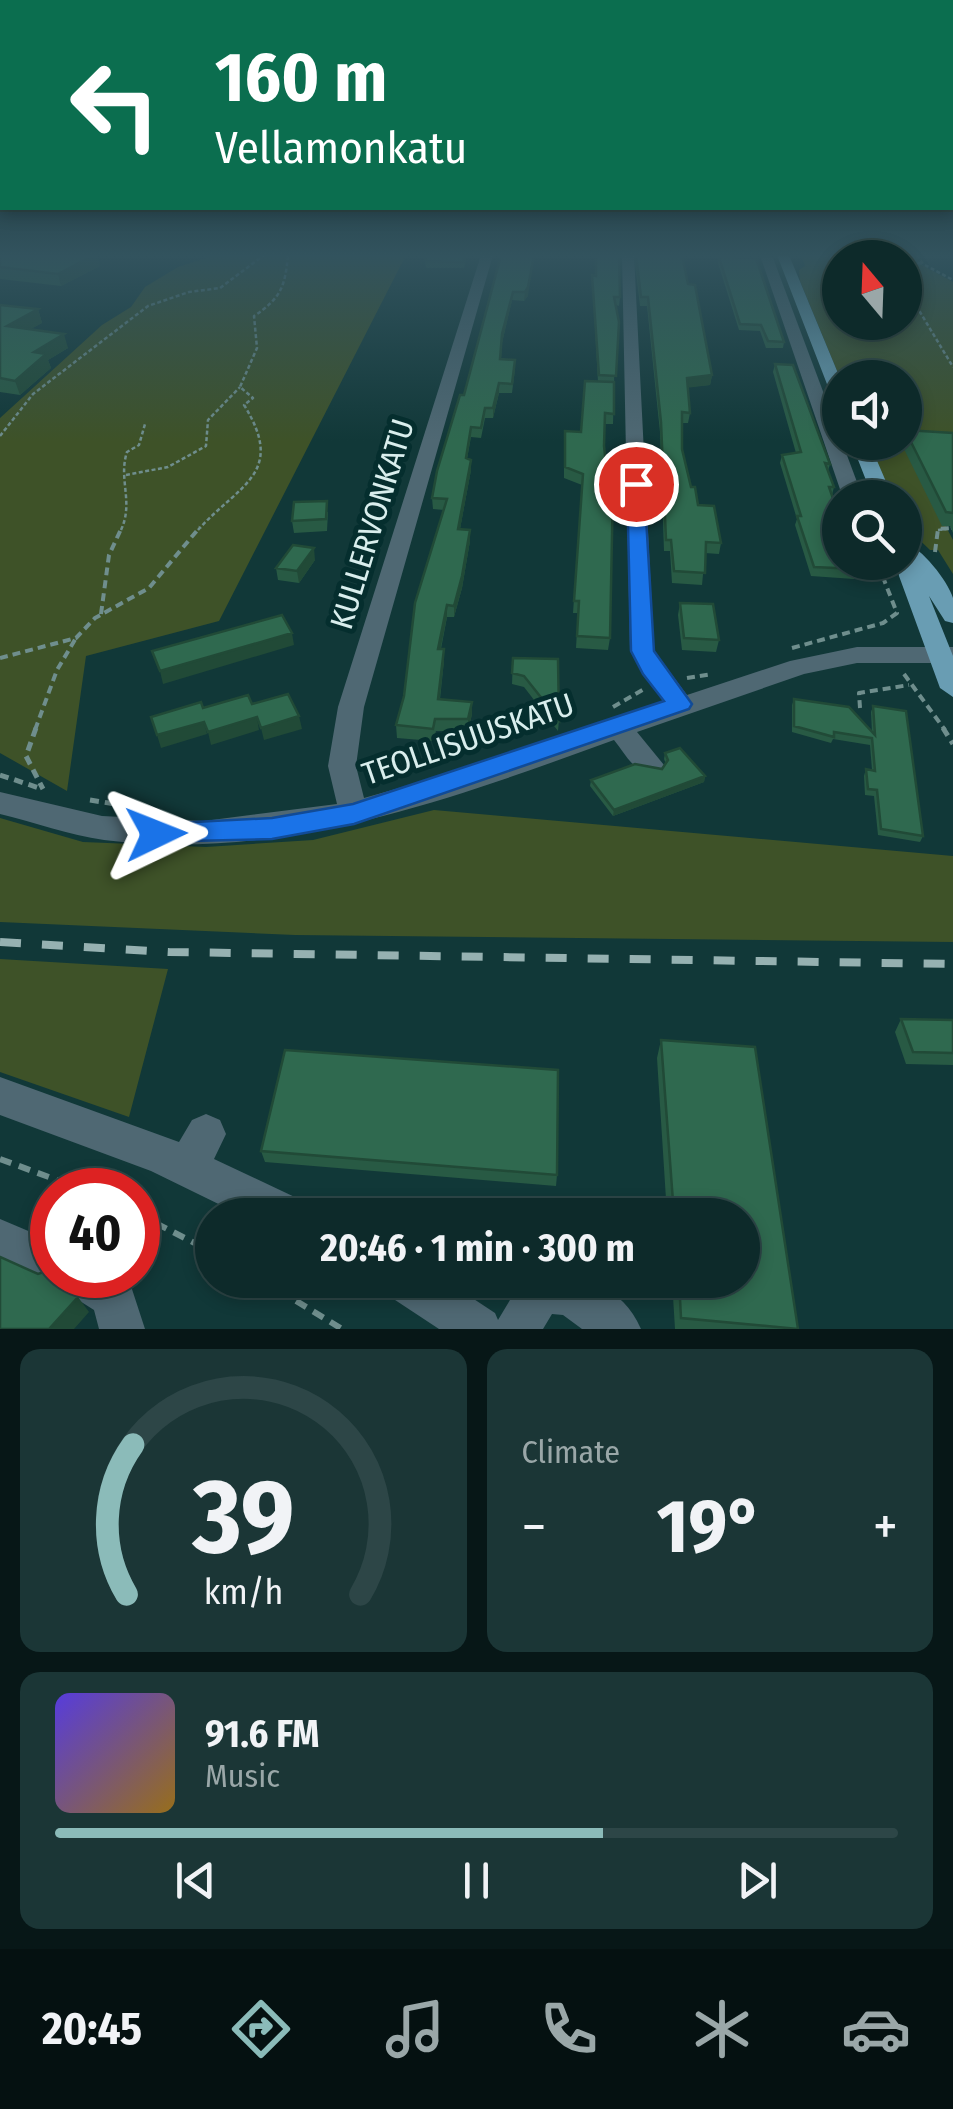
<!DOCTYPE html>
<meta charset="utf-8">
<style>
body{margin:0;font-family:"Fira Sans Condensed",sans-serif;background:#1b3636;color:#f1f3f6;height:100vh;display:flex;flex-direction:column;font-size:38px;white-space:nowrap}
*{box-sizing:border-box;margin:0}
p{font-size:32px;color:#9aa7a8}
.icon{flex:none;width:55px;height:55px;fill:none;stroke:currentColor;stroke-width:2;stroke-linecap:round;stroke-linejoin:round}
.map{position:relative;height:1329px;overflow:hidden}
.drawer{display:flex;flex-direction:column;gap:20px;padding:20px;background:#071717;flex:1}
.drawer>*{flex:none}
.top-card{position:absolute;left:0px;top:0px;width:955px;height:210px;box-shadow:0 5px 15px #0003,0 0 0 2px #2d4647;background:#0b6e4f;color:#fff;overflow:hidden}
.needle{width:65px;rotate:341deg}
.controls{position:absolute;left:822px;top:240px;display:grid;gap:20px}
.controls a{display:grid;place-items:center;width:100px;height:100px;border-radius:50%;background:#0d2a2a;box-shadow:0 5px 15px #0003,0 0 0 2px #2d4647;font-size:50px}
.speed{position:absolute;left:30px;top:1168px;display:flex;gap:20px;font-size:50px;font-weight:700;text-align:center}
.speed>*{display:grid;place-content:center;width:130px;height:130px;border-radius:50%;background:#0d2a2a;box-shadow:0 5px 15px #0003,0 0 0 2px #2d4647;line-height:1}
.speed .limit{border:15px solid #d22;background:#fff;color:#111}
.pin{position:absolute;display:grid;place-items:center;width:85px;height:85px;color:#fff;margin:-42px;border:5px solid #fff;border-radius:50%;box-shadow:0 2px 10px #0007}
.me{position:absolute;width:110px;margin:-55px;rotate:88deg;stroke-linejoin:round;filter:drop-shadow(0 0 8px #0008)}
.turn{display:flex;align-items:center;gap:35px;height:210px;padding:0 50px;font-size:45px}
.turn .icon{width:130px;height:130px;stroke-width:2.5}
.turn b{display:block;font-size:70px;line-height:85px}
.big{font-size:75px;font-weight:700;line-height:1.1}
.drawer .card{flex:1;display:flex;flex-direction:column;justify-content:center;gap:15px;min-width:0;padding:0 35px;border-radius:20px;background:#1b3636}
.drawer .dial{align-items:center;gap:0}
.dial svg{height:260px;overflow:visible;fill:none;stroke:#2d4647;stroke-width:7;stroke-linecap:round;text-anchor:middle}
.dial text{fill:#f1f3f6;stroke:none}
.song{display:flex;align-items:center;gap:30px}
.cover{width:120px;height:120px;border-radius:15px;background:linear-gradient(135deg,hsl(250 70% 55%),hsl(40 70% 35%))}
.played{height:10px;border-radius:5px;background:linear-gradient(90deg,#8bbbb9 65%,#2d4647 65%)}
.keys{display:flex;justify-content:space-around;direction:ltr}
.heat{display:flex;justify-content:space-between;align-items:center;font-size:55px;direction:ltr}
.drawer .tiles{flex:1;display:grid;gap:20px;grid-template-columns:1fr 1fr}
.card:last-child{grid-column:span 2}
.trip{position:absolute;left:195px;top:1198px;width:565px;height:100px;border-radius:50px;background:#0d2a2a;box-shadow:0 5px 15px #0003,0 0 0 2px #2d4647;font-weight:700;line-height:100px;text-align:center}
.menu{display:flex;height:160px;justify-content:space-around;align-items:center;background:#051111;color:#9aa7a8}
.menu .icon{width:70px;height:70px}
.menu .current{color:#8bbbb9}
.menu b{font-size:45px;color:#f1f3f6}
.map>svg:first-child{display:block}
.green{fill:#3e5228;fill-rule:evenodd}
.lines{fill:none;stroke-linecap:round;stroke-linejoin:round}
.path-far3{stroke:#6f8e8d;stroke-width:2.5;stroke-dasharray:4 2.5;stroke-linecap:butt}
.path-far2{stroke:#6f8e8d;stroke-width:4;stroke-dasharray:8 5;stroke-linecap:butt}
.path-far1{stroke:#6f8e8d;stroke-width:5;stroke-dasharray:9 6;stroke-linecap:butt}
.path{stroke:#6f8e8d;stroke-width:6;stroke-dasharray:12 8;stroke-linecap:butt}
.minor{fill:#4f6873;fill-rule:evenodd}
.major{fill:#699db3;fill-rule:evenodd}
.rail{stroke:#96b1b1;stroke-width:8;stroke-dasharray:21 21;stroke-linecap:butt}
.wall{fill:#285a44}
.shaded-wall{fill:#214a37}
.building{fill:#2f694f;stroke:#214a37;stroke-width:2.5}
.route{fill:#1a73e8;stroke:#114b97;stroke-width:2.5}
.labels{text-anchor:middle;stroke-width:10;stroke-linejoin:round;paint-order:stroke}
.street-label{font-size:32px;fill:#d9eeed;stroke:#052e2e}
</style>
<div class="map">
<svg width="953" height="1329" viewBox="0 0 953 1329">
<rect width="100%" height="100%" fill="#113838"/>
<path class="green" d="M215,255H406L219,621L86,656L67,791L0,753V418L102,325L131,307L145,287L178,267Z
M801,255H915L922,265L953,282V441L905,439V378H840L800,281L799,270L805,266ZM840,258H905V322H840Z
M867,443H902L953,540V574L938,550H930L905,526V498L890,497Z
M434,810L953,856V942L295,935L0,922V818L83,842L206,847L313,840Z
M0,959L168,969L129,1117L0,1072Z"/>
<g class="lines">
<path class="path-far3" d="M824,255L840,259
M892,255L899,258
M917,255L923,264L953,280
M905,260L923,264
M905,298L920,312L953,367
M0,436L33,394L148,306L189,292L220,288L264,255
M126,475L168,467L206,446L208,420L240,387
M121,530C134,502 118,479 127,452L139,445L145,424
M198,530C238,485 287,474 244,405L253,398L240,387L257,348L254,316C281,298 285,287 288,255
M938,530L953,528"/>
<path class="path-far2" d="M935,552L938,529L953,528
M101,614L109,555L122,527
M792,648L883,623L897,613L877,562
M0,658L76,638L95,618L149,588L200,527
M904,674L945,730
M687,678L712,674
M613,707L644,689
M860,708L859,693L909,685
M35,730L57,670L76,638"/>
<path class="path-far1" d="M36,728L26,756L43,789
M943,728L953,744
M0,775L42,789
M370,779L395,777
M90,800L115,804"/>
<path class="path" d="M0,1159L84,1190
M138,1214L212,1252
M262,1280L342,1329"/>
<path class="minor" d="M481,255H493L364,707L356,766L364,798L495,761L664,702L630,651L622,255H634L654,651L687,695L790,661L857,647H953V663H857L804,674L637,732L664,765L660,772C637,779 627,756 614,740C449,800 281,862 104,840C69,835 34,822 0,814V792L102,816L204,821L337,804L328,766L338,707Z
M763,255L773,258L863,498H843L761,258Z
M0,1077L179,1142L192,1120L206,1114L220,1120L226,1134L214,1159L301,1200L307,1215H241L151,1171L0,1115Z
M0,1219L52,1241V1275H120L129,1280L145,1329H99L94,1310L64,1291L61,1281L52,1285L0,1262Z
M383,1280H445L495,1313L498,1320L522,1280C571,1280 618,1275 641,1329H582L563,1315L552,1314L543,1329H439L389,1296Z"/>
<path class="major" d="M777,255H789L840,378V402L832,397Z
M851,442H869L893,498H873Z
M905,543C921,547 948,581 953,598C953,605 953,616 953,623L945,621L929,596L953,656V697L940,688L899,576L897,562H905Z"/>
<path class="rail" d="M0,942L169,952L953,964"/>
</g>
<path class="wall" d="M0,255L100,266L61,286L0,279Z
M424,255H467L464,268H426Z
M501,255L528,296L524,301L512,300L502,343L501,359L515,369L512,393H499L493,418H485L481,438L471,437L467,459L471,460V470L460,529L470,541L462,588L454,617H447L441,649L444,661L440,699L472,714L468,731H436L433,741L397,738L396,725L404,696L444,510L433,509L432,498L464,395Z
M634,255H682L688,284L712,375L710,385L688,387L690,413L688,423H682V449L691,487L698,505L721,543L719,554L705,553L702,585L672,583L670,551H664L660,432L647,306H640Z
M719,257L784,342L783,348H766L760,331L739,330L718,263Z
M592,275L595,276L620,297L619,306L616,305L613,424H605L604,446L610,638L608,650L576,648L578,613H573L582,485L564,478V442L581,432L598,382Z
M0,305L38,309L42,323L30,329L68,348L48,360L51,368L20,395L0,392Z
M775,364L830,464L828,471L834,487L832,495L857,569L854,579L811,576L795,525L797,519L780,463L782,455L796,453L773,372Z
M905,430L953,433V533L950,526H942L901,443L905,442Z
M328,512L327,531L294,533L292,521Z
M315,560L299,583L278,580L276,568Z
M680,603L719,640L716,652L682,650L678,615Z
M513,658L559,720L558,731L524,687L512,684Z
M794,699L872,732L871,712L873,706L923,836L920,842L878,835L874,796L865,795L864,776L866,769L872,770L870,745L833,739L831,743L792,732V705Z
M665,753L705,776L704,782L613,816L590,786L591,780L662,769L666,764L664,759Z
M901,1019L953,1020V1065L906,1064L895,1032Z
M661,1040L798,1329H675L672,1280H742V1215H667L657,1058Z
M261,1151L557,1175L556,1186L265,1162Z"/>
<path class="shaded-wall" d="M94,255H98L100,266L61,286L58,274Z
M534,255L528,296L524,301L525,292Z
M513,292L512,300L502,343V334Z
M38,309L42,323L11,340L7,326Z
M64,334L68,348L48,360L51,368L20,395L15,381L34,352Z
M712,375L710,385L686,388L687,378Z
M499,383V393L493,418V408Z
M471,460V470L458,540V529Z
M470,530V541L462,588L454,617V606Z
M314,548L315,560L299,583L297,571Z
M447,605V617L438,661V649Z
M292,633L294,645L163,684L160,671Z
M444,649V661L438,711V699Z
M472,702V714L468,731V719Z
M299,716L302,729L264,740L261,728Z
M257,717L259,730L211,745L208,732Z
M204,722L207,734L161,748L157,735Z
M705,776L704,782L613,816L614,810Z
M78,1297L89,1312L74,1329H49Z"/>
<path class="building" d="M0,255H94L58,274L0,267Z
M425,255H465L464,262L426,261Z
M501,255H534L528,287L525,292H513L502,334L500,359L515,360L512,384L499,383L493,408H485L481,428L471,427L466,458L471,460L458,529L470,530L462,576L454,606L447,605L438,649H444L438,699L472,702L468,719H435L433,729L396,725L404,696L415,603L447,499L432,498L437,471L460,395H464Z
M596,255H619L620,297H614L619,322L616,376L599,375L592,275L596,276Z
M636,255H682L688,284L695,285L712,375L687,378L690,413L682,412V449L691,487H695L698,505L714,506L721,543L706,542L705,573L674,571L671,540H666L661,422L648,297H641Z
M719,257L756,258L784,342L768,341L761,325L740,324Z
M0,305L38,309L7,326L64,334L34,352L46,354L15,381L0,378Z
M775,364L793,365L830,464L825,463L834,487H829L840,519V562H855L857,569L814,567L797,516H801L782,455L801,452Z
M585,381L614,382V414L605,413L604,446L608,484L613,485L610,638L577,636L579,601H574L583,474L565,467V431L581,432Z
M905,430L953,433V513L946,512Z
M327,501L326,519L292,521L294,502Z
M293,545L314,548L297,571L276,568Z
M680,603L713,604L719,640L684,638Z
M282,615L292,633L160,671L152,651Z
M513,658L558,659L559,720L524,676L512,673Z
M288,694L299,716L261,728L257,717L208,732L204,722L157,735L151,717L201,702L203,708L248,695L252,704Z
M794,699L849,707L875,735L873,706L906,711L923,836L881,829L877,790L868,789L866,769L875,771L872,738L834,732V737L794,726Z
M680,748L705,776L614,810L591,780L635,764L662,769L668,760L665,753Z
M901,1019L953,1020V1053L913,1052Z
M661,1040L755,1047L798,1329L681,1318L679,1280H742V1215H674Z
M285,1050L558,1070L557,1175L261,1151Z
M0,1257L38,1274L47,1271L50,1279L78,1297L49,1329H0Z"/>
<linearGradient id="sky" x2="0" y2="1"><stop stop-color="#091f1f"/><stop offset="0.58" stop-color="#32535e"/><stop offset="1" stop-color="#32535e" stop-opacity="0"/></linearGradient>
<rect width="953" height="441" fill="url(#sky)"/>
<path class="route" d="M636,479L644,484L654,651L692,704L689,709L354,824L272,839L146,842L142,834L146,827L156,824L272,818L353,804L664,701L643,674L631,651L627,484Z"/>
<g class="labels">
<g class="street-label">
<text transform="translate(372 524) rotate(-73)" y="11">KULLERVONKATU</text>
<text transform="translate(468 739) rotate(-19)" y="11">TEOLLISUUSKATU</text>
</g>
</g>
</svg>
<div class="controls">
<a><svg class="needle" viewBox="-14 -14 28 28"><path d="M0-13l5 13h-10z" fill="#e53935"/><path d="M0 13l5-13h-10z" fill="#9aa7a8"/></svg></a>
<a><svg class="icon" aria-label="sound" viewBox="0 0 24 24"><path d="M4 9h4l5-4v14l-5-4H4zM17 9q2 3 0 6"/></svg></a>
<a><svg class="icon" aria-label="search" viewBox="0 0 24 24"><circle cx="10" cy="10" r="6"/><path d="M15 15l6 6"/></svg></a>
</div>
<div class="speed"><div class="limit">40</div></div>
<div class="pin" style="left:636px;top:484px;background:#d93025"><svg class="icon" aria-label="arrive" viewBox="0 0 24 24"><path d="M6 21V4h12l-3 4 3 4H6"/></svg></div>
<svg class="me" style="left:156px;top:834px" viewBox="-20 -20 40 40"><path d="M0-17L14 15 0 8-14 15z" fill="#1a73e8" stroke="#fff" stroke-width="4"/></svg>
<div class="trip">20:46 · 1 min · 300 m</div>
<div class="top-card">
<div class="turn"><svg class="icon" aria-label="left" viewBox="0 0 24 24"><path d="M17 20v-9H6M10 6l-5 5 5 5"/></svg><div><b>160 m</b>Vellamonkatu</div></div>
</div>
</div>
<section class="drawer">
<div class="tiles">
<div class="card dial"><svg viewBox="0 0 100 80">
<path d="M14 69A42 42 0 1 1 86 69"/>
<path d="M14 69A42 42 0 0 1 16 23" stroke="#8bbbb9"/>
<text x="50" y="56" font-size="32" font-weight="700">39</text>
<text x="50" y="72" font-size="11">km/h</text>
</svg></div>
<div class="card"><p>Climate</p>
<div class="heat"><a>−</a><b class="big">19°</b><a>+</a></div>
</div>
<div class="card">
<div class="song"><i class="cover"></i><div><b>91.6 FM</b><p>Music</p></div></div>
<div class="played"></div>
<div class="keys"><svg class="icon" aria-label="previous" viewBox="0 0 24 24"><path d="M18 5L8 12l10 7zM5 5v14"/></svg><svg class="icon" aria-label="pause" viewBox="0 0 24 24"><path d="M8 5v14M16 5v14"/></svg><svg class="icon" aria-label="next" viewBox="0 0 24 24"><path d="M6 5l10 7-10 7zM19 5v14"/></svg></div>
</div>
</div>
</section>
<nav class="menu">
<b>20:45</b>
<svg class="icon current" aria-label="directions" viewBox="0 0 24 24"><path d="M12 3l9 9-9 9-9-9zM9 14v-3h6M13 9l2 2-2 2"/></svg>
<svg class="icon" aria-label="music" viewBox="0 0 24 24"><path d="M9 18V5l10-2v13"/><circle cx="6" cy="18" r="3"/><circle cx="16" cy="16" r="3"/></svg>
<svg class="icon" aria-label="phone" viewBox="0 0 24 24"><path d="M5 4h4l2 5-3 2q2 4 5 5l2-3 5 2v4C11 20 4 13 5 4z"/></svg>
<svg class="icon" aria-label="climate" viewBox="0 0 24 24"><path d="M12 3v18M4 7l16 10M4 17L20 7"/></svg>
<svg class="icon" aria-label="car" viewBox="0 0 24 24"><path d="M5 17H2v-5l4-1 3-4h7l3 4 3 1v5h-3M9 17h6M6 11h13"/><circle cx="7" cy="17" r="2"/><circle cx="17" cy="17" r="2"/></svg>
</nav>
